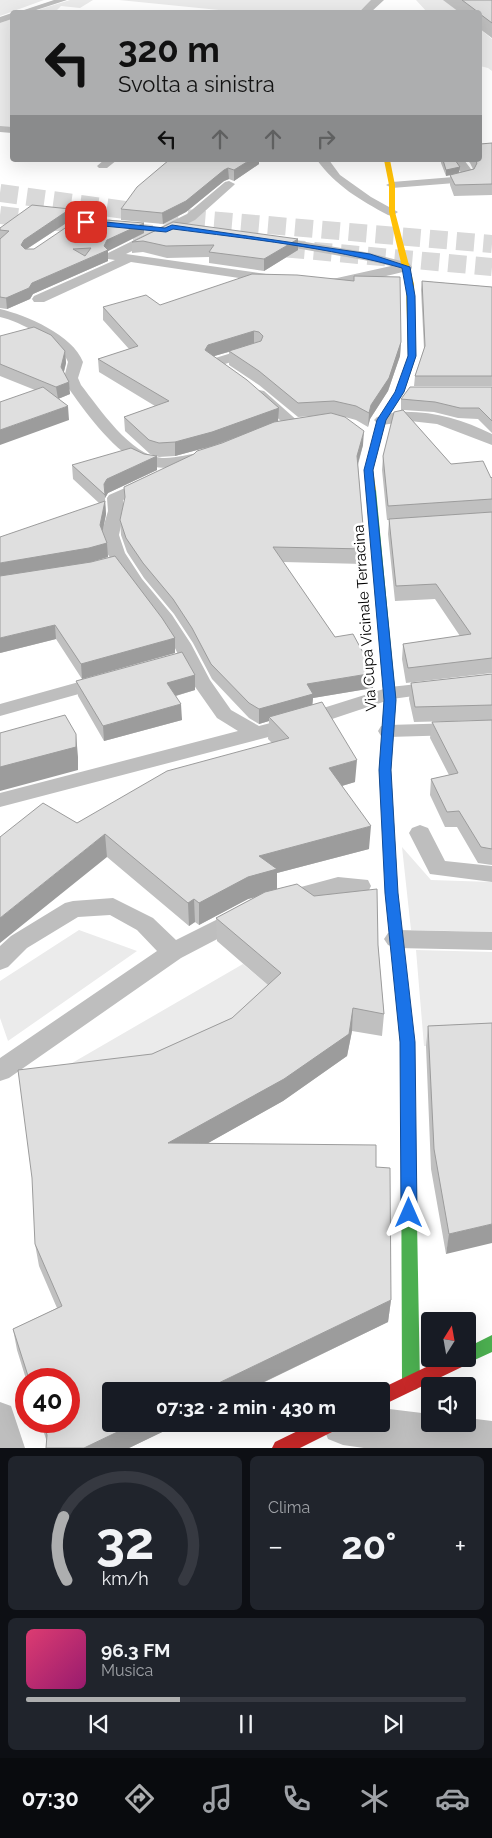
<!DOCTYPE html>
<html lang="it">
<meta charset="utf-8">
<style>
body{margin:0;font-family:Raleway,sans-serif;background:#20242c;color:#f1f3f6;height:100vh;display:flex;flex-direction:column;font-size:19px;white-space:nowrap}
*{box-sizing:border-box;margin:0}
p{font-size:16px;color:#9ea1a6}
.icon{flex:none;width:28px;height:28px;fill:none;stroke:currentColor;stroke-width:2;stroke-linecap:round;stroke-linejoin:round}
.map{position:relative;height:1448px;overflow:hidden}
.drawer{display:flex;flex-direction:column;gap:8px;padding:8px;background:#0d0f14;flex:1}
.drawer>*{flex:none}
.hud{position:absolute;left:10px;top:10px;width:472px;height:152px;border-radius:5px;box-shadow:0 5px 20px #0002;background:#adaeaf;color:#111;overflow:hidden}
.needle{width:32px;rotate:11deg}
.buttons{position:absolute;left:421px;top:1312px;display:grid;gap:10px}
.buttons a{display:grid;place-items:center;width:55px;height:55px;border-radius:5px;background:#171b24;box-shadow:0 5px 20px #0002;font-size:25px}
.speed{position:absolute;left:15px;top:1368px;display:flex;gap:10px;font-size:25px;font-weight:700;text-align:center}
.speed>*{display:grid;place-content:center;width:65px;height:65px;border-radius:50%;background:#171b24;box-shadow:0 5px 20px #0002;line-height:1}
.speed .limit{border:8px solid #d22;background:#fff;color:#111}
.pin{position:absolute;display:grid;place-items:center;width:42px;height:42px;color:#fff;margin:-21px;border-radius:10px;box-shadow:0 2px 8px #0006}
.me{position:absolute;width:55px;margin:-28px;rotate:0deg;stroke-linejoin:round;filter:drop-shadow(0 0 4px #0008)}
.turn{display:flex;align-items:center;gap:18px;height:105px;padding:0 25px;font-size:22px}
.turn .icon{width:65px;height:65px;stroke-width:2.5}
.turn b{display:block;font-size:35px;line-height:42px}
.lanes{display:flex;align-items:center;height:48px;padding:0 25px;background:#0003;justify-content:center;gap:25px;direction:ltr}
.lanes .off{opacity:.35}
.big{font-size:38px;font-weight:700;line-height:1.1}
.drawer .tile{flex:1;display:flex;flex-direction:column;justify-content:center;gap:8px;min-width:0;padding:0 18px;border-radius:8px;background:#20242c}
.drawer .dial{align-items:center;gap:0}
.dial svg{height:130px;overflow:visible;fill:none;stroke:#363941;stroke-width:7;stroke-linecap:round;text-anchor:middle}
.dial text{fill:#f1f3f6;stroke:none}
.song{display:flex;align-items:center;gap:15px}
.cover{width:60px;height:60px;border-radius:8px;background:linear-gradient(135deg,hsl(340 70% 55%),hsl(320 70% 35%))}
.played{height:5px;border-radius:2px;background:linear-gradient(90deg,#adaeaf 35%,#363941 35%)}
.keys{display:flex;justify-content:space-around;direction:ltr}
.heat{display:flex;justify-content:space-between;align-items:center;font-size:28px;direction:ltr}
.drawer .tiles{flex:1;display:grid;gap:8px;grid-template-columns:1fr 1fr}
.tile:last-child{grid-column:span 2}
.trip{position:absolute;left:102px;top:1382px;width:288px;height:50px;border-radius:5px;background:#171b24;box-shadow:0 5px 20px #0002;font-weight:700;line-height:50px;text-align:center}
.dock{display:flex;height:80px;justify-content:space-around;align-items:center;background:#090b0e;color:#9ea1a6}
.dock .icon{width:35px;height:35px}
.dock .on{color:#adaeaf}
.dock b{font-size:22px;color:#f1f3f6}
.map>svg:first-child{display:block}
.green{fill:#ebebeb}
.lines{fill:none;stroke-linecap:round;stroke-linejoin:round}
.highway-tunnel{stroke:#d9d9d9;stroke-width:18;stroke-dasharray:18 9;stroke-linecap:butt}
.lane{fill:#bebebe;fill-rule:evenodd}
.street{fill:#bebebe;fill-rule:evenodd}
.fast{fill:#4caf50;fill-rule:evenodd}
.slow{fill:#ffc107;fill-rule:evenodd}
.jam{fill:#c62828;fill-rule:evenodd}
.wall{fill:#c0c0c0;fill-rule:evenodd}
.shaded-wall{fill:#9c9c9c}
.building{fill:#dfdfdf;stroke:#9c9c9c;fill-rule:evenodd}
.route{fill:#1a73e8;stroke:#114b97}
.labels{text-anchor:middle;stroke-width:5;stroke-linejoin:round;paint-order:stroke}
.street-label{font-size:15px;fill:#000;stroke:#fff}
</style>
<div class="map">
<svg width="492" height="1448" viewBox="0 0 492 1448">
<rect width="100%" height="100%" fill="#fff"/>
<path class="green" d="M0,0H44L0,16Z
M70,0H93L80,8L61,6L55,12H31Z
M119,0H372L358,12H239Z
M416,0H446L459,12H427Z
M12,19V128L0,127V23Z
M480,29L492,39V71L488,68L480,66Z
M402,847L431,880L492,882V932L411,930Z
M79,930L137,951L8,1041L0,1018V981Z
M416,950L492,952V1044L424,1046Z
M243,964L281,996L233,1041L22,1092Z"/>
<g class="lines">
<path class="highway-tunnel" d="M0,193L184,218L492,244
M0,215L185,238
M260,246L492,267"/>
<path class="lane" d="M54,0H67L30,12H18Z
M12,13V19L0,23V17Z
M0,126L12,127V133L0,132Z
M104,160H117L107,168H99L97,166Z
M317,160H329L340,175L371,197L398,212L392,216L388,215C360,200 336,186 317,160Z
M452,160H464L474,173L472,178L455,183L392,188L386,185L392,182L454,177L462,174Z
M229,181L235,184L233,186L195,220L126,254L273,275L278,276L279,279L278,282L273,283L131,262L44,302H34L32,299L34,296L115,260L108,259L106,256L108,253L187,214L225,182Z
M271,236L370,253L409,263L412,267L411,270C388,275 336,291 315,286L313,283L315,280L337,278L391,266L369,261L267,243L265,240Z
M0,309C26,315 73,335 83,362L78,378L81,385C99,408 131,456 162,458C177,459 196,451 208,454L210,457C205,464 193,465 186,466C170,469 151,469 137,461C112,449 83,409 67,386L64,378L68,362C62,343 19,321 0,317Z
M254,346L259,347L261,350L259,353L225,364L238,375L236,378H226L207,363L209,360Z
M259,390L264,391L300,423L303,426L300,429H290L254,397L252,394L254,391Z
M396,412C430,410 462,419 492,434V445L437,424L410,421L382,425L377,423L374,420L377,417Z
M150,477L156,479L158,482L156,485L123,500L124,511L119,535L125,553L142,579L172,615L191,644L210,680L231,710L259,726L301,715L390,687L436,682L443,684L446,688L443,692L392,699L314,725L0,807V793L238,731L217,718L191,681L173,644L156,618L129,586L107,553L101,535L108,511L107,498L109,495Z
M104,675L111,677L114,681L111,685L0,716V704Z
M492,722V734L388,737L381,736L378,731L381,726L388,725Z
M420,825L428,828L445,861L492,866V882L430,874L409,833L412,828Z
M338,877L368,880L371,886L368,892L360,894L338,893L283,908L275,906L272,900L275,894Z
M113,898L153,918L176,940L240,908L248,911L252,917L248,923L181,958L9,1078L0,1081V1058L157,951L137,930L110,915L78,917L27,948L8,967L0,970V946L11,936L65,903L73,901Z
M396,930L492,932V950L396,948L388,945L384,939L388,933Z
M0,1402L11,1406L25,1448H0Z"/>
<path class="street" d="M371,0H384L371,12H359Z
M381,1408L430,1414V1424H468V1418L492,1421V1448H364L343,1445L328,1439L322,1424H381Z"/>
<path class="fast" d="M371,487L376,490L396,700L395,714L389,718L383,714L384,700L366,490Z
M408,1106L413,1108L415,1112L420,1383L417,1389L411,1391L405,1389L402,1383L401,1112L403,1108Z
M492,1335V1352L468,1363L462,1361L461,1359H468V1347Z"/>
<path class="slow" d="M384,160H390L395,185V212L414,284L416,356L404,392L386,420L373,470L376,490L371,493L366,490L365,470L378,420L396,392L408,356L406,284L389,212V185Z
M389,710L395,714L391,770L398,893L414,1042L415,1112L413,1116L408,1118L403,1116L401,1112L400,1042L386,893L379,770L383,714Z"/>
<path class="jam" d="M468,1357V1359L466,1365L381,1406V1391H376L443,1359H468Z
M312,1424H339L336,1430L300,1448H272L275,1442Z"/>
</g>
<path class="wall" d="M443,0H492V38L480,29V12H459Z
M492,143V195L454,196L450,185V175L446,176L441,163V160H455L459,173L473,169L470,163L467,160H480Z
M169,160L259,164L234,181L229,179L224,181L186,212L163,224L121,220V209Z
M70,209L71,220L27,249H34L144,223V233L108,251V261L33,294L30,299L7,309L0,308V228Z
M173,222L298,250L264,271L209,263V257L167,258L143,252L132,253V242Z
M422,281L492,287V386H414L415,376L424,349L421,290Z
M160,305L401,342L400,356L388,391L370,419L368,427L356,420L345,417L363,445L358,465L365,549L364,564L283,562L335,637L373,688L313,698L312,705L355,782L342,786L369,849L277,873V889L378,945L384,1014L382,1036L352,1031L347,1056L283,1101L208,1143L376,1167L391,1300L388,1322L129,1448H46L47,1442L40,1421H69V1379H26L17,1350L13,1329L57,1308L39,1266L35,1244L152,1054L232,1018L268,985L217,941L216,918L255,897L248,899L199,925L195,922L189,926L107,857L77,823L272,743L268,739L269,721L259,724L249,718L212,679L193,643L174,614L144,578L127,552L121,535L120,520L194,454L204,448L175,456L159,457L150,454L125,431L124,417L155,406L99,372L98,359L129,349L103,320V307ZM229,352V365L259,385L298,417L313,416L278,421L214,356Z
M0,336L65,351L66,363L64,372L70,394L58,399L69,420L35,390L0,376Z
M492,387V433L478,419L458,418L434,412L403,410L451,464L491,478L492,477V673L406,683L402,659L403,644L460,636L435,599L395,601L388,534L389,520H387L382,470L383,456L403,410H401V399Z
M72,465L157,470L108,493L105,498L106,514L103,531L107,543L108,557L94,561L175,653L82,679L56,639L0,653L99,503L73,479Z
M492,674V720L414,722L409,699L411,683Z
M195,675V690L176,696L182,720L104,741L78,696L76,681Z
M492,720V865L478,863L457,827H445L430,795L431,779L449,775L430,738L432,722Z
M492,1023L446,1254L431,1169L426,1046L428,1026Z"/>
<path class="shaded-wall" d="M250,160H259V164L234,181V170Z
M460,167L459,173L446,176V170Z
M228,168L229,179L224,181L186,212L163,224L162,213L224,170Z
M70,209L71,220L25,250L21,245L24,240Z
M144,223V233L108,251V261L33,294L30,299L7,309L6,298L32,283L104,252V246L107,240Z
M298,239V250L264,271V259Z
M254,331V344L208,358L205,350L208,345Z
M401,342L400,356L388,391L370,419L368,427L369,413L371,405Z
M65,351L66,363L62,379L61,367Z
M69,382L70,394L58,399L56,387Z
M68,406L69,420L0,445V430Z
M279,408L278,422L212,446L175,456V442Z
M364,431L363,445L356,470L357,456Z
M157,456V470L108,493L105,498L104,484L107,479Z
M105,501L106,514L101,539L100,525Z
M107,543L108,557L91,562L0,577V563Z
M55,625L56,639L0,653V638Z
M175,638V653L82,679L81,664Z
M374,673L373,688L313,698L312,710L269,717V721L259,724V709L307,684Z
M195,675V690L168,698L167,683Z
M181,704L182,720L104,741L103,726Z
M76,734L78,757V770L0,791V767Z
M357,760L355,782L328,790L329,768Z
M371,826L369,849L277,873V892L248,899L199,925V903L259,856Z
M105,834L107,857L0,943V918Z
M194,899L195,922L189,926L188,903Z
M353,1008L352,1031L347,1056L283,1101L169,1165L168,1143Z
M492,1224V1243L446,1254L449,1234Z
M391,1300L388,1322L245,1391H202Z
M134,1424H179L129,1448H84Z"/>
<path class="building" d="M462,0H492V23L480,14V12H478Z
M492,143V184L455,185L450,175L474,169L477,163L475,160H480V144Z
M169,160H250L234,170L228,168L224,170L186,201L162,213L121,209L137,187Z
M443,160H455L460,167L446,170Z
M32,205L70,209L24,240L21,245L25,249H34L80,218L144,223L107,240L104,246L108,250L32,283L29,288L6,298L0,297V239L9,231L0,230V228ZM91,248L85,256L73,249Z
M173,222L298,239L264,259L209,252L214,245L166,246L143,241L132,242Z
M252,274L297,275L354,281V276L400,277L401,342L389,378L371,405L369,413L356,406L334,401L298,403L259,371L229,351L261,341L263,336L259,332L254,331L208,345L205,350L247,380L279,408L212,432L175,442L159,443L149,440L124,417L169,401L98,359L138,346L103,307L146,295L160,305Z
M422,281L492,287V376H415L425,346Z
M34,327L51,335L65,351L61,367L69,382L56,387L0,364V336Z
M43,387L68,406L0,430V402Z
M410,387H492V421L479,408H460L435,402L401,399Z
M403,410L451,464L483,461L491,478L492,477V499L388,506L383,456L394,412Z
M331,413L345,417L364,431L357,456L365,549L273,547L335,637L353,634L374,673L307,684L313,694L259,709L249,703L211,664L192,628L173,599L143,563L126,538L120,520L125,497L124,487L194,454L197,451L222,443L274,422Z
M131,448L144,454L157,456L107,479L104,484L105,495L72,465Z
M105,501L100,525L107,543L89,548L0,563V537Z
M492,512V658L408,668L403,644L471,634L436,584L396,586L389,519Z
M115,556L162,618L175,638L81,664L55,625L0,638V576L91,562Z
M182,652L195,675L167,683L181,704L103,726L76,681Z
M492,674V705L415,707L411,683Z
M322,702L357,760L329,768L371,826L259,856L277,869L248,877L199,903L194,899L188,903L105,834L0,918V837L43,803L77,823L167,771L289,738L269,717Z
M65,715L76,734V747L0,767V733Z
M492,720V849L481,847L459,811L447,812L431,779L458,773L432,722Z
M297,884L314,896L377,889L378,945L384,1014L353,1008L349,1034L284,1079L168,1143L376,1145V1167L390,1168L391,1300L202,1391H111V1424H134L84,1448H46L47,1435L43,1421H69V1379H29L13,1329L62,1306L35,1244L32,1178L18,1070L152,1054L232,1018L281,973L216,918L265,892Z
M492,1023V1224L449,1234L434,1149L428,1026Z"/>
<path class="route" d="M86,220L165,228L172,225L370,254L410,267L415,296L416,356L404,392L386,420L373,470L396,700L391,770L398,893L415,1042L417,1213L415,1218L409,1220L403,1218L401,1213L400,1042L385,893L379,770L384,700L364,470L377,420L395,392L408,356L407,296L402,268C328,247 250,239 173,229L166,232L83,224V221Z"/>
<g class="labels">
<g class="street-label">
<text transform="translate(365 618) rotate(-94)" y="5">Via Cupa Vicinale Terracina</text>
</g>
</g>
</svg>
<div class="buttons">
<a><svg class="needle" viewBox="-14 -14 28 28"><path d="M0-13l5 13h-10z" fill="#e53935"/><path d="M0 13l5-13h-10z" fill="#9ea1a6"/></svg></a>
<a><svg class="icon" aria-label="sound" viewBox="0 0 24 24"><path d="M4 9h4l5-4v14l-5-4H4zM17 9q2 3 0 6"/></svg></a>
</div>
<div class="speed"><div class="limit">40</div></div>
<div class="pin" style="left:86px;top:222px;background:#d93025"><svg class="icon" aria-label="arrive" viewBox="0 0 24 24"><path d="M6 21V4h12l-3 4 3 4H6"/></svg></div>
<svg class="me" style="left:409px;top:1213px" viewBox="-20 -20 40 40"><path d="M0-17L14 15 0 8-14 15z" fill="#1a73e8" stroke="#fff" stroke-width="4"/></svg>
<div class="trip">07:32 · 2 min · 430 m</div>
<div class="hud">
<div class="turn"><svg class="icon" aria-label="left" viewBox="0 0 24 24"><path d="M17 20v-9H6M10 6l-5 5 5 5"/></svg><div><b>320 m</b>Svolta a sinistra</div></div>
<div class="lanes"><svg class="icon" aria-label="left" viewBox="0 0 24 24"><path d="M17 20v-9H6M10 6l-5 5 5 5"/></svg><svg class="icon off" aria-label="ahead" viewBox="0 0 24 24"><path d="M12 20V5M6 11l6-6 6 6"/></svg><svg class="icon off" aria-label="ahead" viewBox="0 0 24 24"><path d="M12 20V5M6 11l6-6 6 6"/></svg><svg class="icon off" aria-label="right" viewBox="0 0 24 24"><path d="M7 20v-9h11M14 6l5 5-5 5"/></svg></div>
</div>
</div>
<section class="drawer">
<div class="tiles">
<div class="tile dial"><svg viewBox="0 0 100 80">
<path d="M14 69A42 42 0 1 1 86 69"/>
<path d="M14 69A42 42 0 0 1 12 30" stroke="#adaeaf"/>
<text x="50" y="56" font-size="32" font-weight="700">32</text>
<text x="50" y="72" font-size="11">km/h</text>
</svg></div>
<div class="tile"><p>Clima</p>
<div class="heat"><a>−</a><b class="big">20°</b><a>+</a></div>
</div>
<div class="tile">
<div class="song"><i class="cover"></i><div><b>96.3 FM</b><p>Musica</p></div></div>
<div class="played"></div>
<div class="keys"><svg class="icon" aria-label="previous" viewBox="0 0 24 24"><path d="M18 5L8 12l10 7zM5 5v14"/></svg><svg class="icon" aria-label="pause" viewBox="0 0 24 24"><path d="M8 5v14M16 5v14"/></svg><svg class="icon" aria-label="next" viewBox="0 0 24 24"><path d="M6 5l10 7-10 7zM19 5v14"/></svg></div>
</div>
</div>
</section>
<nav class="dock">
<b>07:30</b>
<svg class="icon on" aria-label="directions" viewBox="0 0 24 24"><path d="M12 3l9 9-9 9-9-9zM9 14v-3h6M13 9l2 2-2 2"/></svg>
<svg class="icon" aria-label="music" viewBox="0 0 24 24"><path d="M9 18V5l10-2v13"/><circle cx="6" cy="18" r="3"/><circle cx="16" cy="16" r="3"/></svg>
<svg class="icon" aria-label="phone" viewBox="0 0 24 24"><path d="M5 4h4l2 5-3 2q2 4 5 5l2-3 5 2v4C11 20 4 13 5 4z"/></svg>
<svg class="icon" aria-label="climate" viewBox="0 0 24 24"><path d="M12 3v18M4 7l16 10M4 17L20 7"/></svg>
<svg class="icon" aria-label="car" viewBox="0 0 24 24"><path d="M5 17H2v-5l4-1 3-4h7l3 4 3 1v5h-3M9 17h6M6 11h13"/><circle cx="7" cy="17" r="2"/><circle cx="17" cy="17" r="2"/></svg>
</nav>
